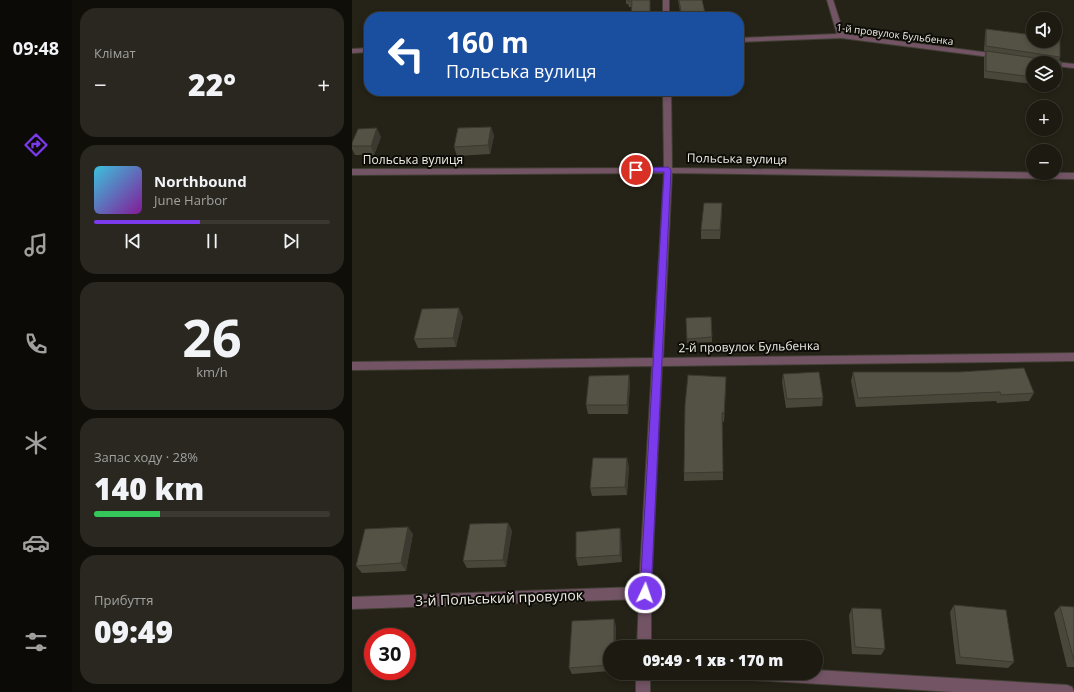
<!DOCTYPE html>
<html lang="uk">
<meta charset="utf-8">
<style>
body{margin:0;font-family:"Open Sans",sans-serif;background:#29271f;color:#f1f3f6;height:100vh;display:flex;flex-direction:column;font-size:15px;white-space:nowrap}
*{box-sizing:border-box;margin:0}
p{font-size:13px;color:#a0a19f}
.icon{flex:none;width:22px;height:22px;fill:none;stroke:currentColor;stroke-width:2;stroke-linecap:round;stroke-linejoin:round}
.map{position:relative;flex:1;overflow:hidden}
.side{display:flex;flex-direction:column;gap:8px;padding:8px;background:#0f0e09;width:280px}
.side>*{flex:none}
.hud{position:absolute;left:12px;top:12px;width:380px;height:84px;border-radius:16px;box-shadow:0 2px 6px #0003,0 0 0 1px #3a3831;background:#1a4fa0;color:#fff;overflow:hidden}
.buttons{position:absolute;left:674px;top:12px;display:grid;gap:8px}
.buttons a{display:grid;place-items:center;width:36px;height:36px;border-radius:50%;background:#1c1a11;box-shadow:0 2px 6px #0003,0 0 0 1px #3a3831;font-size:20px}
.speed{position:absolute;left:12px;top:628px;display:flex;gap:8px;font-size:20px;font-weight:700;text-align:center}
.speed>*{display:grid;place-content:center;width:52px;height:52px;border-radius:50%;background:#1c1a11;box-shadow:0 2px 6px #0003,0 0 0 1px #3a3831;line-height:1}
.speed .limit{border:6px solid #d22;background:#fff;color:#111}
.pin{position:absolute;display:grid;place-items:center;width:34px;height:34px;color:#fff;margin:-17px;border:2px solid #fff;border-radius:50%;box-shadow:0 1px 4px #0007}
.me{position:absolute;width:44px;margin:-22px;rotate:3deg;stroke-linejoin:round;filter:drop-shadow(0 0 3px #0008)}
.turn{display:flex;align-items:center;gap:14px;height:84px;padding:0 16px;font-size:18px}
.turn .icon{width:52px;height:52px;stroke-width:2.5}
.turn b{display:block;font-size:28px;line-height:34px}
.big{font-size:30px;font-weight:800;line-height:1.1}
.side .card{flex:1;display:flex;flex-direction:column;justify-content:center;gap:6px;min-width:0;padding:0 14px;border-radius:16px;background:#29271f}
.side .dial{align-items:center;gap:0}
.dial b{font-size:52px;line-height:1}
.song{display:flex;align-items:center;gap:12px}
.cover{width:48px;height:48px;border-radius:6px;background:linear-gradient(135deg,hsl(190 70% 55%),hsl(290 70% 35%))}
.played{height:4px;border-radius:2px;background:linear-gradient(90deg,#7c3aed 45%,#3a3831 45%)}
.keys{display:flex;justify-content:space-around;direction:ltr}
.heat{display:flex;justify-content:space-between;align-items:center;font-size:22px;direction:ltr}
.charge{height:6px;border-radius:3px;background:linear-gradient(90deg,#34c759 28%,#3a3831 0)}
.trip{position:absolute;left:251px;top:640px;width:220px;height:40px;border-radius:20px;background:#1c1a11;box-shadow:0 2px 6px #0003,0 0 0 1px #3a3831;font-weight:800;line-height:40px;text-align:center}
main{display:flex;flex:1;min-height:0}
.tabs{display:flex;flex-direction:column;width:72px;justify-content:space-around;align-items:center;background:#0b0a07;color:#a0a19f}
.tabs .icon{width:28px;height:28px}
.tabs .selected{color:#7c3aed}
.tabs b{font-size:18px;color:#f1f3f6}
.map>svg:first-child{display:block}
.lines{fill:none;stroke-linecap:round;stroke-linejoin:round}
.minor-casing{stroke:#413f34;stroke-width:2}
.minor{fill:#725465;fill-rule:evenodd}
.wall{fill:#48473a}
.shaded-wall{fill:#3b3930}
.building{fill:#545244;stroke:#3b3930}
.route{fill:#7c3aed;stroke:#51269a}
.labels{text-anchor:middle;stroke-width:4;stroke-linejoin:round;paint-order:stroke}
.far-street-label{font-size:10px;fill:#efede5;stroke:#0d0c07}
.street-label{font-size:12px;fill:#efede5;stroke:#0d0c07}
.near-street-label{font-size:14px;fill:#efede5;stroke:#0d0c07}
</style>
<main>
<nav class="tabs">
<b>09:48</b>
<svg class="icon selected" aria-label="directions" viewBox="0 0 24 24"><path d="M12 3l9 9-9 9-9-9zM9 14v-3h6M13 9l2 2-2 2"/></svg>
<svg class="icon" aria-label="music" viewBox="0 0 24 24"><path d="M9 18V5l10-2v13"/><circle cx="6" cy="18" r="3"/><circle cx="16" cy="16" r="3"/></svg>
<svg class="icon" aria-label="phone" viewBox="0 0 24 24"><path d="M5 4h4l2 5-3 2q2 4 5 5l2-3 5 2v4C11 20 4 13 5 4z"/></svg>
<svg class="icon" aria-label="climate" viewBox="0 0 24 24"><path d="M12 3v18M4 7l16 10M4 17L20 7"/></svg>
<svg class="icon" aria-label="car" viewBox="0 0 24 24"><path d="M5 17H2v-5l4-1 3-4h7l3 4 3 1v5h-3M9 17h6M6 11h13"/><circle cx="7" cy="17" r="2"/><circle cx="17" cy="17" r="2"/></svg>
<svg class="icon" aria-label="filters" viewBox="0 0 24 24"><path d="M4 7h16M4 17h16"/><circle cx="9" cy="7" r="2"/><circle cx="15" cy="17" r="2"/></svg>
</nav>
<section class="side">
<div class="card"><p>Клімат</p>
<div class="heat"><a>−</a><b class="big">22°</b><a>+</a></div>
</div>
<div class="card">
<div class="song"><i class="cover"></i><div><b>Northbound</b><p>June Harbor</p></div></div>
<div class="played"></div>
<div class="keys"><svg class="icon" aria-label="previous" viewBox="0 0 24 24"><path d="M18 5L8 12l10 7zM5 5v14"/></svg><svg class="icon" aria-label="pause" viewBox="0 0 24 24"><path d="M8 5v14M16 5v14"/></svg><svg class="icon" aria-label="next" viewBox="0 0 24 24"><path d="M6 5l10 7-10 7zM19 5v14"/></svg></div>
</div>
<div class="card dial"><b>26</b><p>km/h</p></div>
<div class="card"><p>Запас ходу · 28%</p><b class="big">140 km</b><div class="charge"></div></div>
<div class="card"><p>Прибуття</p><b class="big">09:49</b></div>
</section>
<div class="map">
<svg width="722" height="692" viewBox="0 0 722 692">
<rect width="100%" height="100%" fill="#252317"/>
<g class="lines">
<defs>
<path id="minor" d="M311,0H317V17H311Z
M475,0H481L492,34L646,54L649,56L646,58L489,38L387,42V38L485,34Z
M17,48V52L0,53V49Z
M703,62L722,64V68L703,66V63H700Z
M311,91H319L320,168L722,173V179L320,173L311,358L722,353V361L310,366L299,593V647H285L287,599L0,609V597L287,587L300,366L0,370V362L301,358L312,173L0,175V169L312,168Z
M464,670L715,685L720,687L722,692H602L401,680L396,678L394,673H464Z
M284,673H298V692H284Z"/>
</defs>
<use href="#minor" class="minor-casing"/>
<use href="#minor" class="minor"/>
</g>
<path class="wall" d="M274,0H298V17H279L280,7H277L276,4H274Z
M326,0H350L354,17H329Z
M634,29L708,57L707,61L709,80L707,87L692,85H703V63H681V84L632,78V58L634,51L645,53L632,51L633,34Z
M139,127L142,136L138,154L105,156L102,147Z
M29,137L22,155H3L0,149V143Z
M370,212L368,239H349V230Z
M111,317L104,347L66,348L62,339Z
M334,318L360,337V342L335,343Z
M501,372L682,393L677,401L645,403L644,401L504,407L499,381Z
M431,374L471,398L470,406L434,408L430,382Z
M277,375L278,384L276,414H236L234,405Z
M374,386L372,422L370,421L371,480L332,481V473Z
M277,466L275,495L240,496L238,488Z
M156,523L160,531L154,567L115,568L111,561Z
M268,528L269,536L270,562L226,566L224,558Z
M61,534L54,571L10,573L4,566Z
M602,605L662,662L656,668L604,664L598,612Z
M708,606L722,607V667H715L702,613Z
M500,608L533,649L529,655L500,654L497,615Z
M264,626L258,647V671L220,674L217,668Z"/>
<path class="shaded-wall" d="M139,127L142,136L138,154L136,145Z
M25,128L29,137L22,155L19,146Z
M370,203V212L368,239V230Z
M107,308L111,317L104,347L101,338Z
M277,375L278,384L276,414L275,405Z
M275,458L277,466L275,495L273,487Z
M156,523L160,531L154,567L151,560Z
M56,527L61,534L54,571L49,563Z
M268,528L269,536L270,562L268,555Z
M262,619L264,626V647H262Z"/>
<path class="building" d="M276,0H298V17H279L280,1H276Z
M327,0H350L354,17H330Z
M634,29L681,35V41H703V38H708V57L634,46Z
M634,51L683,58H704V60L709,61V80L703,79V63H681V77L634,71Z
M139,127L136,145L102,147L106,128Z
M25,128L19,146H0V143L6,129Z
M352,203H370L368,230H349Z
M107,308L101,338L62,339L70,309Z
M359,317L360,337L335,339L334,318Z
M672,368L682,393L649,395L648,392L506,398L501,372H607Z
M467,372L471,398L435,399L431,374Z
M277,375L275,405H234L237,376Z
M336,375L374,377L372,413H370L371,472L332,473L333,405Z
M241,458H275L273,487L238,488Z
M156,523L151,560L111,561L118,524Z
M56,527L49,563L4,566L13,529Z
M268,528V555L224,558V532Z
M602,605L654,610L662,662L608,657Z
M708,606L722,607V661Z
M500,608L529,609L533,649L503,647Z
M262,619V647H258V665L217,668L220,621Z"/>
<path class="route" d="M316,167L319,170L299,593L297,597L293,598L289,597L288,593L312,172H284L280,170L284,168Z"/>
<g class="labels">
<g class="far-street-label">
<text transform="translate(543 34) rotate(7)" y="4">1-й провулок Бульбенка</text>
</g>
<g class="street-label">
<text transform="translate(385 159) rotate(1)" y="4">Польська вулиця</text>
<text x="61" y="164">Польська вулиця</text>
<text transform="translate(397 347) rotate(-1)" y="4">2-й провулок Бульбенка</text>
</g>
<g class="near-street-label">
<text transform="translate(147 598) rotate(-2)" y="5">3-й Польський провулок</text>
</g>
</g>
</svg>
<div class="buttons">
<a><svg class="icon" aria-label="sound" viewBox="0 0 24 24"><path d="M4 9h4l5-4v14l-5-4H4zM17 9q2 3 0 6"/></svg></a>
<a><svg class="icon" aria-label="layers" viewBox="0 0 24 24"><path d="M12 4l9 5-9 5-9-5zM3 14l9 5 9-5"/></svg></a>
<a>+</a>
<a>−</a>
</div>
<div class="speed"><div class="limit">30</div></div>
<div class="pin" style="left:284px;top:170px;background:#d93025"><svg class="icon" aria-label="arrive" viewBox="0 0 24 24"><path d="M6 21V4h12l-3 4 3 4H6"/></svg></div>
<svg class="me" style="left:293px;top:593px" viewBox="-20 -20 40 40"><circle r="17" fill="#7c3aed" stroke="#fff" stroke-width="3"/><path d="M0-11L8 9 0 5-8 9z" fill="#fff"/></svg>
<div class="trip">09:49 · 1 хв · 170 m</div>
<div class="hud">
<div class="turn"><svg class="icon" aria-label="left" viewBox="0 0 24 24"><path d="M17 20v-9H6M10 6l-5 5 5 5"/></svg><div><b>160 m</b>Польська вулиця</div></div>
</div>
</div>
</main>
